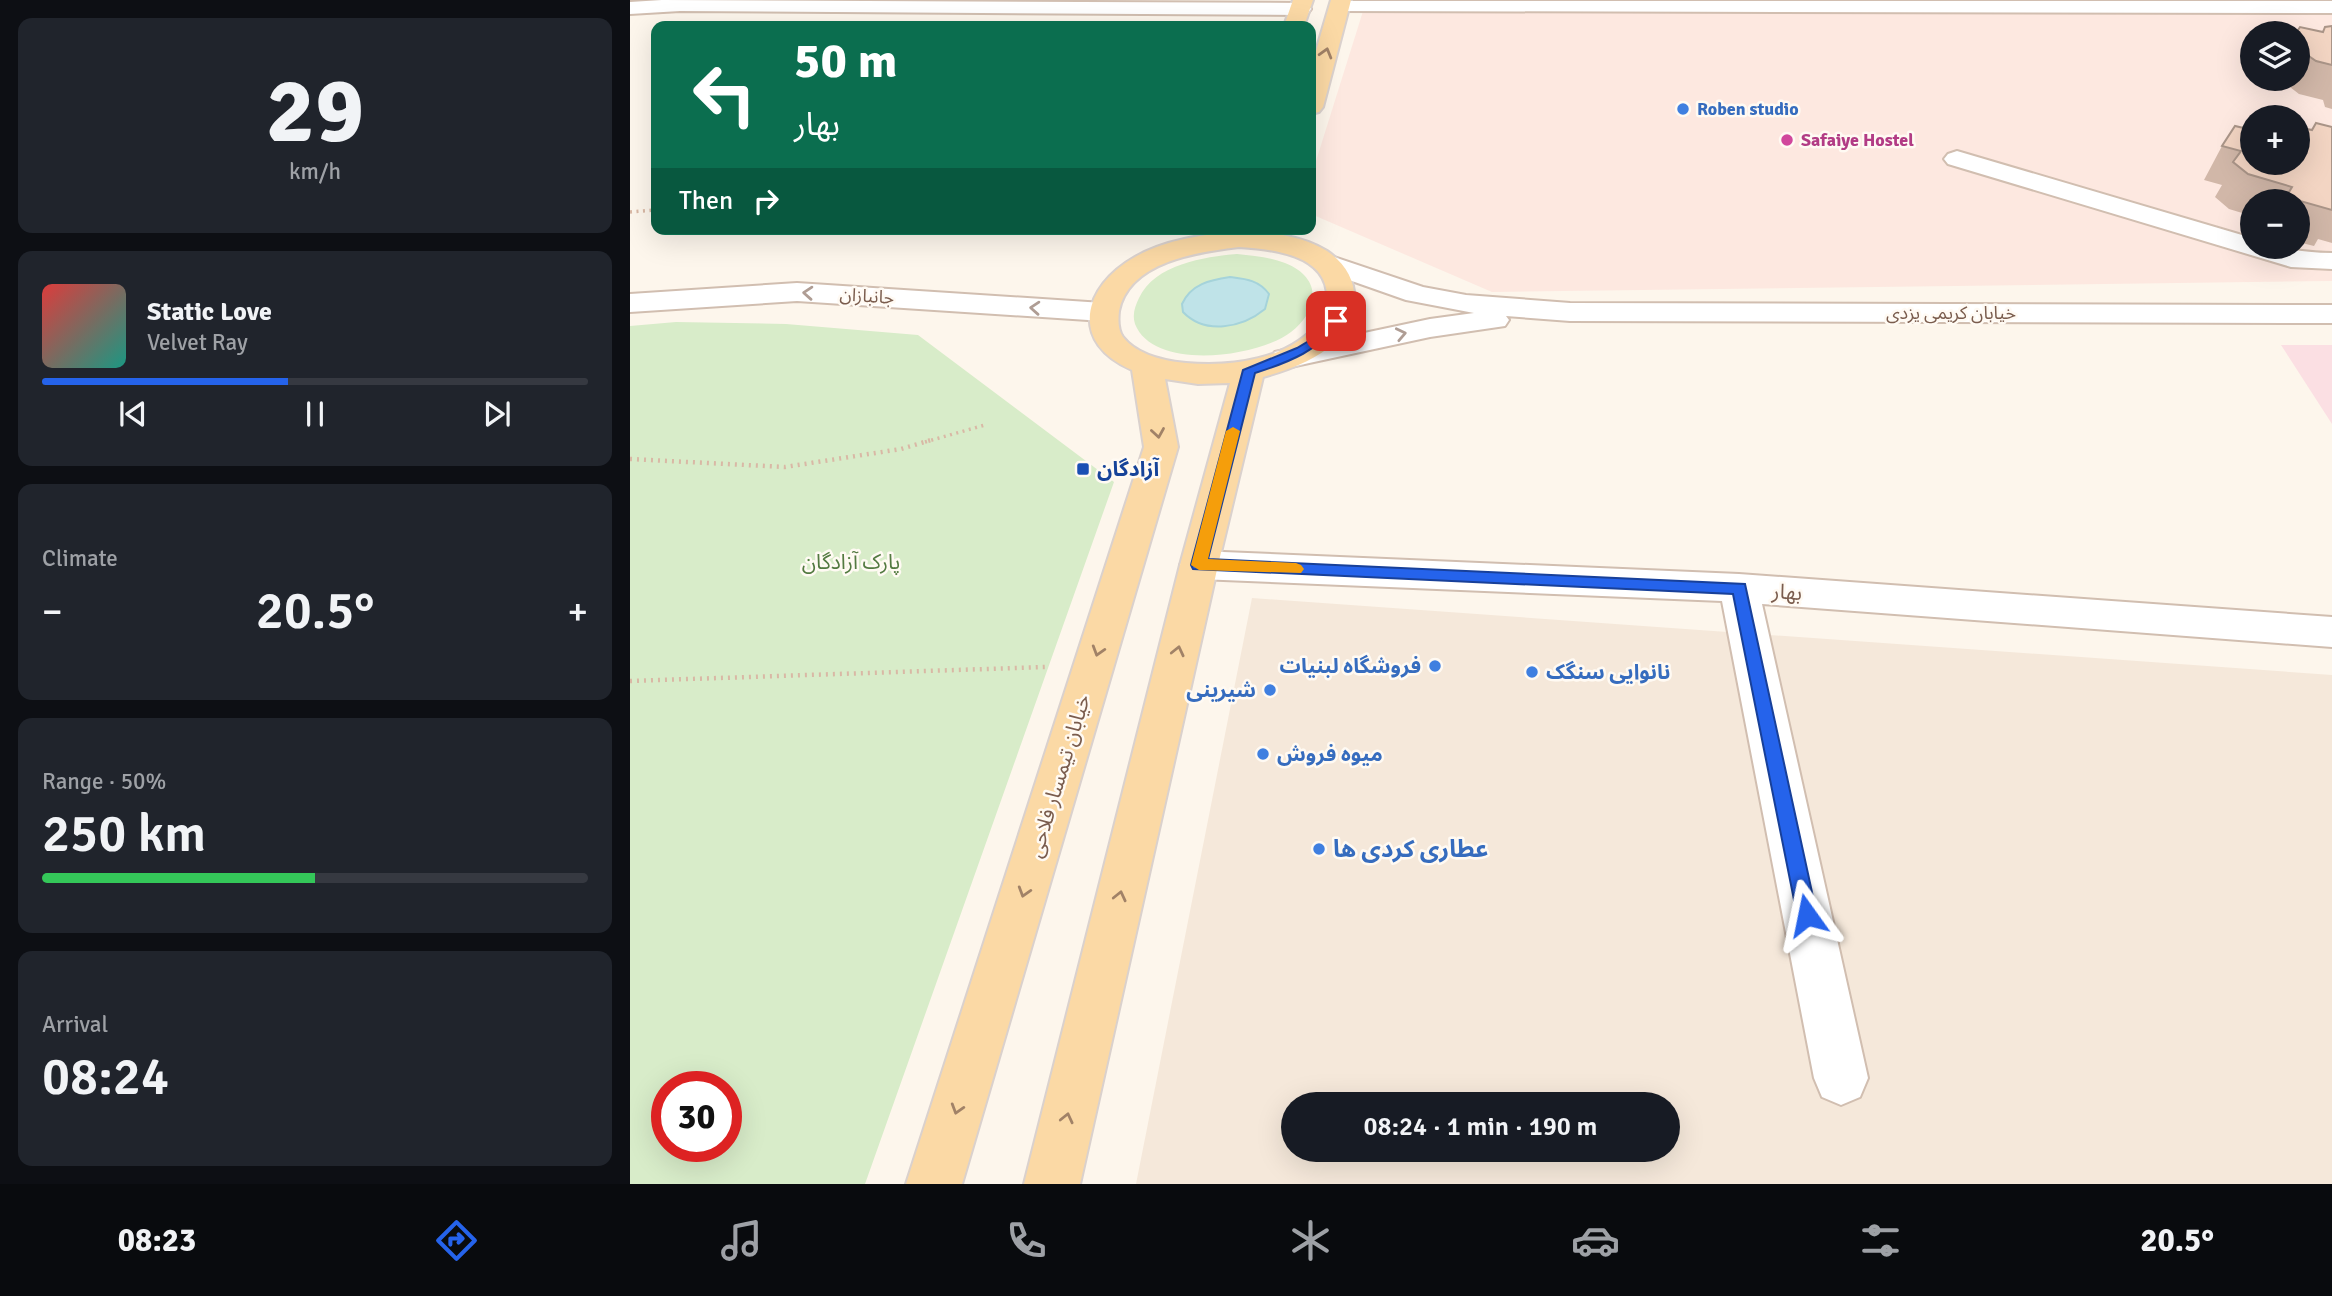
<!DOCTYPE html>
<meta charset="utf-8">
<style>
body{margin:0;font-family:Signika,"Noto Sans Arabic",sans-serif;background:#20242c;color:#f1f3f6;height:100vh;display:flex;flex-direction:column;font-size:26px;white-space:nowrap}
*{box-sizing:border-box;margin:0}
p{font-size:23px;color:#9ea1a6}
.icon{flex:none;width:38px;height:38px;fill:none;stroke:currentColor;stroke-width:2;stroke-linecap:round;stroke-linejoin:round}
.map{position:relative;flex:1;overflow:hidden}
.details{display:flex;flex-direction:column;gap:18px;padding:18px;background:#0d0f14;width:630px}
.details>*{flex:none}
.banner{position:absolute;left:21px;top:21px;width:665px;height:214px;border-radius:14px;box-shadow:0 7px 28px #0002;background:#0b6e4f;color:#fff;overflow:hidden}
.tools{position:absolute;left:1610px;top:21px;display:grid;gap:14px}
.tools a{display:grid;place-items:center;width:70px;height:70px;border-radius:50%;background:#171b24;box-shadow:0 7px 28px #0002;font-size:35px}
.speed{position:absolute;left:21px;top:1071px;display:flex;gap:14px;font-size:35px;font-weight:700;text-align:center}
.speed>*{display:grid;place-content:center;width:91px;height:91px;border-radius:50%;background:#171b24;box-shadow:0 7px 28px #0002;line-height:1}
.speed .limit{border:10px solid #d22;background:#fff;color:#111}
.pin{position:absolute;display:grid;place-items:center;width:60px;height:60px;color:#fff;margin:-30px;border-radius:14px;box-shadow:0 4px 10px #0006}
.me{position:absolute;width:77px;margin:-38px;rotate:348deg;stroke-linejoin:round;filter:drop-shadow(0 0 5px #0008)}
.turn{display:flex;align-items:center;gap:24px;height:147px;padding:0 28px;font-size:32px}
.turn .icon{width:91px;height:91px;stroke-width:2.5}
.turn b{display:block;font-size:49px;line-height:60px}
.then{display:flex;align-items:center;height:66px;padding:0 28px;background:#0003;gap:14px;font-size:26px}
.big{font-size:52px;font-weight:600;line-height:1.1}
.details .card{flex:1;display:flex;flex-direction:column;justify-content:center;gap:10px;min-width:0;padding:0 24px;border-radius:14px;background:#20242c}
.details .dial{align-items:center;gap:0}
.dial b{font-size:91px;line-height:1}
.song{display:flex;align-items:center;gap:21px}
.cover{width:84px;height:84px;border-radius:10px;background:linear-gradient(135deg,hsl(0 70% 55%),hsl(170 70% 35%))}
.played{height:7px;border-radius:4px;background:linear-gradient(90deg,#2563eb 45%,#363941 45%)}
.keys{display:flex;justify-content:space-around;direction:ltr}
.heat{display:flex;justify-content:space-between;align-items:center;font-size:38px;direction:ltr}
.charge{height:10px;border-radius:5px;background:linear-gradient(90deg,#34c759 50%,#363941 0)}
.trip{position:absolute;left:651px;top:1092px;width:399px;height:70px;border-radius:35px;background:#171b24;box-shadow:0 7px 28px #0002;font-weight:600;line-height:70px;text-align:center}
.dock{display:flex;height:112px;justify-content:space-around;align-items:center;background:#090b0e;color:#9ea1a6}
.dock .icon{width:49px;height:49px}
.dock .current{color:#2563eb}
.dock b{font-size:32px;color:#f1f3f6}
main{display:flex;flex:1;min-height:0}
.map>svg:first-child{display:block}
.residential{fill:#f5e8da;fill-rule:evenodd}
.commercial{fill:#fde8e0;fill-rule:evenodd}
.medical{fill:#fbdfe3}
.green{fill:#d8ecc9;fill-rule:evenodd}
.water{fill:#bfe3e8;stroke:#a5d3da;stroke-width:2}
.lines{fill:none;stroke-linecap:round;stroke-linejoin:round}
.minor-casing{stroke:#d1beb0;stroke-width:4}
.major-casing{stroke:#dad1cd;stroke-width:4}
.path-far1{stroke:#d9b8a5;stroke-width:3.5;stroke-dasharray:2 4.5;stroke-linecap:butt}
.path{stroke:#d9b8a5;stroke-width:4.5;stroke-dasharray:2 5;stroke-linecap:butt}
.minor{fill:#fff;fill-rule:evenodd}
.major{fill:#fbd9a5;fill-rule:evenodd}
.wall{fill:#d1b7a8}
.building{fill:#f3d5c3;stroke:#aa9588;stroke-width:2}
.oneway{stroke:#a18267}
.oneway2{stroke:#af9d94}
.route{fill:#2563eb;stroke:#184099;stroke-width:2}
.slow{fill:#f59e0b}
.shop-dot{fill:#3f7fe0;stroke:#fffaf3;stroke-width:2.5}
.hotel-dot{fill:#d1479c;stroke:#fffaf3;stroke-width:2.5}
.transit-dot{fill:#1a4fb4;stroke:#fffaf3;stroke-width:2.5}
.labels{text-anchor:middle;stroke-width:5;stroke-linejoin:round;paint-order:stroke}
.far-shop-label{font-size:18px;font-weight:bold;fill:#366cbe;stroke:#fffaf3;text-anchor:start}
.far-hotel-label{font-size:18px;font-weight:bold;fill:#b23c85;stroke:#fffaf3;text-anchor:start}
.far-street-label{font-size:18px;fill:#7a5c4d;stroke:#fffaf3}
.transit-label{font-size:21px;font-weight:bold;fill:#164399;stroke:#fffaf3;text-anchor:start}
.park-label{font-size:21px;fill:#537a41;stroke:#fffaf3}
.street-label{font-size:21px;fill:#7a5c4d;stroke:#fffaf3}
.shop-label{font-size:21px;font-weight:bold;fill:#366cbe;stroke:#fffaf3;text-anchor:end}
.near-shop-label{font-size:24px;font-weight:bold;fill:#366cbe;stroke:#fffaf3;text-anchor:start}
</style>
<main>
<section class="details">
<div class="card dial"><b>29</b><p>km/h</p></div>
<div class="card">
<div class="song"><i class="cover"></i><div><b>Static Love</b><p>Velvet Ray</p></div></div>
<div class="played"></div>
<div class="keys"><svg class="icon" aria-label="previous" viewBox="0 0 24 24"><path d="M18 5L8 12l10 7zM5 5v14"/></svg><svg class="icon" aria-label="pause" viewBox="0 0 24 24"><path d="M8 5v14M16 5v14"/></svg><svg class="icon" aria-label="next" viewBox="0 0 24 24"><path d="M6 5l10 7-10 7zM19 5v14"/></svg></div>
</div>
<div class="card"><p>Climate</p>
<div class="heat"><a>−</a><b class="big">20.5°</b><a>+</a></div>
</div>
<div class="card"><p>Range · 50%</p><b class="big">250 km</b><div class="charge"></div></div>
<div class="card"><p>Arrival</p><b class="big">08:24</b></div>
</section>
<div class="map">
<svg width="1702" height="1184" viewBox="0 0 1702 1184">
<rect width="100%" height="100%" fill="#fdf6ec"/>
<path class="residential" d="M622,598L1702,675V1184H506ZM663,1104H1038V1150H663Z"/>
<path class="commercial" d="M734,8L1702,15V281L862,292L681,214V177ZM1622,33H1668V79H1622ZM1622,117H1668V163H1622ZM1622,201H1668V247H1622Z"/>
<path class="medical" d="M1651,345H1702V424Z"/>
<path class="green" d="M607,254C624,256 639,257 655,263C693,278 689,310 661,332C629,357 524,372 505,324C502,315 505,306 509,298C525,264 574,257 607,254Z
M46,322L156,324L288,335L484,482L235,1184H0V326ZM37,1087H96V1146H37Z"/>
<path class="water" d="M600,277C616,279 629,280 639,294L635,309C612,328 575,335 553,312L552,304C561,284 580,280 600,277Z"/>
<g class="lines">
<defs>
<path id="minor" d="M32,0L671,3L678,5L681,9L678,13L671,15L50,11L0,14V2Z
M703,1H1702V13L710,11L703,9L700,5Z
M1327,151L1622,238V247C1650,247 1675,253 1702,253V269L1661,267L1318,164L1314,159L1318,154Z
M695,254L793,287L836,295L940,303L1702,305V323L940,321L876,316L879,320L875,326L800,337L656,368L645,366L640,359L645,352L800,319L844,313L776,300L685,268L681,262L685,256Z
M167,283L473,303L484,306L488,312L484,318L473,321L167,301L0,312V294Z
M569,551L1109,574L1702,617V647L1132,604L1238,1078L1230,1097L1211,1105L1192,1097L1184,1078L1092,601L569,579L556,575L550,565L556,555Z"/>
<path id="major" d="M663,0H683L674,26H654Z
M701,0H721L693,107L689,112L681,114V68Z
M609,231C638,232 672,235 697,251C736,277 731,322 697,349C678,363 655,371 633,377L588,565L450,1184H394L550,565L600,383L568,384L535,379L548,447L332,1184H276L514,447L502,370C439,343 452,287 505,257C536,239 574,235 609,231ZM609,247C641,249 697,254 697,297C697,306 695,315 689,322C659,360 601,367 556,363C535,361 507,355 493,337C488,330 488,320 489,311C499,261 569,252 609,247Z"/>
</defs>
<use href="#minor" class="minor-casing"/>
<use href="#major" class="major-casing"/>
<path class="path-far1" d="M0,212L26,210
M295,442L355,425"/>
<path class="path" d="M0,459L155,467L271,449L301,440
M0,681L415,667"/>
<use href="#minor" class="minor"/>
<use href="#major" class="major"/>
</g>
<path class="wall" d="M1702,26V109L1695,107L1693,100L1669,94L1656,84L1659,79H1668V33L1693,32Z
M1702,127V243L1688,239L1684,246L1668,242V201H1622V216L1599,209L1585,197L1592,185L1574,180L1592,146L1622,130H1682Z"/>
<path class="building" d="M1702,26V65L1686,61L1673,52L1677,47L1668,44V33H1666L1670,27L1693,32L1695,27Z
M1686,123L1702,127V210L1656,197L1662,187L1618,174L1603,162L1611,151L1592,146L1605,126L1622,130V163H1668V127L1682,130Z"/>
<defs><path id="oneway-chevron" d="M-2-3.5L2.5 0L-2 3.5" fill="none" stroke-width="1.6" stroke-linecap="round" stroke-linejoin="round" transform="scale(1.75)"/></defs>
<g class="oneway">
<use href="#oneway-chevron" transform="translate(696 53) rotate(-74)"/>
<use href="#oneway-chevron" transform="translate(528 433) rotate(81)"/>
<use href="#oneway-chevron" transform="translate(468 651) rotate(107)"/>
<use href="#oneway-chevron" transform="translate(548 651) rotate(-77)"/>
<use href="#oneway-chevron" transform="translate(394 892) rotate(107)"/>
<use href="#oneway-chevron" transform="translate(490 896) rotate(-77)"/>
<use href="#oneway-chevron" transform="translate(327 1109) rotate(107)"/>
<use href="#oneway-chevron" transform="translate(437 1118) rotate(-77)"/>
</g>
<g class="oneway2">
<use href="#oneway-chevron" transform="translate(178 293) rotate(-176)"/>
<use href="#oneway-chevron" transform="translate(405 308) rotate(-176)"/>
<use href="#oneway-chevron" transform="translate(771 334) rotate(-12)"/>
</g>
<path class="route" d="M706,318L712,321C689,350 660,362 625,373L578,559L1115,584L1187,915L1184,921L1177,924L1170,921L1167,915L1103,594L563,569L561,565L613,370L667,348L682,339Z"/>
<path class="slow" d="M603,427L610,431L578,559L666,563L671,565L674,569L671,573L569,570L561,565L596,431Z"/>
<g class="shop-dot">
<circle cx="1053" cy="109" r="7"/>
<circle cx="805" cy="666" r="7"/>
<circle cx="902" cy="672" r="7"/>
<circle cx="640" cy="690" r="7"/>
<circle cx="633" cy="754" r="7"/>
<circle cx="689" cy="849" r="7"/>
</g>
<circle class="hotel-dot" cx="1157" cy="140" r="7"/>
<rect class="transit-dot" x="446" y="462" width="14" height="14" rx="3.5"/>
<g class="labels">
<g class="far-shop-label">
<text x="1067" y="115">Roben studio</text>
</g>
<g class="far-hotel-label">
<text x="1171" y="146">Safaiye Hostel</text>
</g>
<g class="far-street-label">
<text transform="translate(237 296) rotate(4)" y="6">جانبازان</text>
<text x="1321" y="319">خیابان کریمی یزدی</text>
</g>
<g class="transit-label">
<text x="467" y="476">آزادگان</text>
</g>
<g class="park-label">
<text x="221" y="569">پارک آزادگان</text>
</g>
<g class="street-label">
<text transform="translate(1157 592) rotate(4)" y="7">بهار</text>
<text transform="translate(429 776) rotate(-73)" y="7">خیابان تیمسار فلاحی</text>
</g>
<g class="shop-label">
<text x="791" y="673">فروشگاه لبنیات</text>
<text x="916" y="679" text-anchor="start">نانوایی سنگک</text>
<text x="626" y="697">شیرینی</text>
<text x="647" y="761" text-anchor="start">میوه فروش</text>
</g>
<g class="near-shop-label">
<text x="703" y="857">عطاری کردی ها</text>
</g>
</g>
</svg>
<div class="tools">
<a><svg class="icon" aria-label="layers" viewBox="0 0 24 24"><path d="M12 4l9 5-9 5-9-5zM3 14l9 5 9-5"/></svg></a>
<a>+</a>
<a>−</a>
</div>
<div class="speed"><div class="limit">30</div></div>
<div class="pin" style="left:706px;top:321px;background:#d93025"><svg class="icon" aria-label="arrive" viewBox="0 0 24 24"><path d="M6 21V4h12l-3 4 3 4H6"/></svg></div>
<svg class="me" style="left:1177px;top:915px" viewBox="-20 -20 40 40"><path d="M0-17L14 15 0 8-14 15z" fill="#2563eb" stroke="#fff" stroke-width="4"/></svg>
<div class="trip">08:24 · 1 min · 190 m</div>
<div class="banner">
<div class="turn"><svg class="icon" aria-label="left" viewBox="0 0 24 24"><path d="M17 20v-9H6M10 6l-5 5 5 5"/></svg><div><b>50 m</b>بهار</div></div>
<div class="then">Then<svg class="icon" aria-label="right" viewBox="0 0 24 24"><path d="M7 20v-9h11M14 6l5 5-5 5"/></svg></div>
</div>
</div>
</main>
<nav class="dock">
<b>08:23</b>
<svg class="icon current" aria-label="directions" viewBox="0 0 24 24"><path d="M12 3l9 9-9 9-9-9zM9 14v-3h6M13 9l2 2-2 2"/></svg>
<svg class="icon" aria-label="music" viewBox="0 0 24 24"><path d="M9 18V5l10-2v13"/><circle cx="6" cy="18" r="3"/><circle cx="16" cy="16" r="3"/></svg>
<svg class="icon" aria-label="phone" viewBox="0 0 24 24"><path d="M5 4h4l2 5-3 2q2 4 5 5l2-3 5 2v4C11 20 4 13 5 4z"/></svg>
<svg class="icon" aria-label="climate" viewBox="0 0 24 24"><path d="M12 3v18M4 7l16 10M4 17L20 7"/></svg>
<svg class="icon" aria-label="car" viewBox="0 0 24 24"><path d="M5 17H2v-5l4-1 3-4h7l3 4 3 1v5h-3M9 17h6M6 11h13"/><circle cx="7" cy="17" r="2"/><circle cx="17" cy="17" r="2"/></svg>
<svg class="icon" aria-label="filters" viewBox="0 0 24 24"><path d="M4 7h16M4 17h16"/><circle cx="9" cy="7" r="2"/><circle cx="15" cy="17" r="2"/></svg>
<b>20.5°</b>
</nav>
